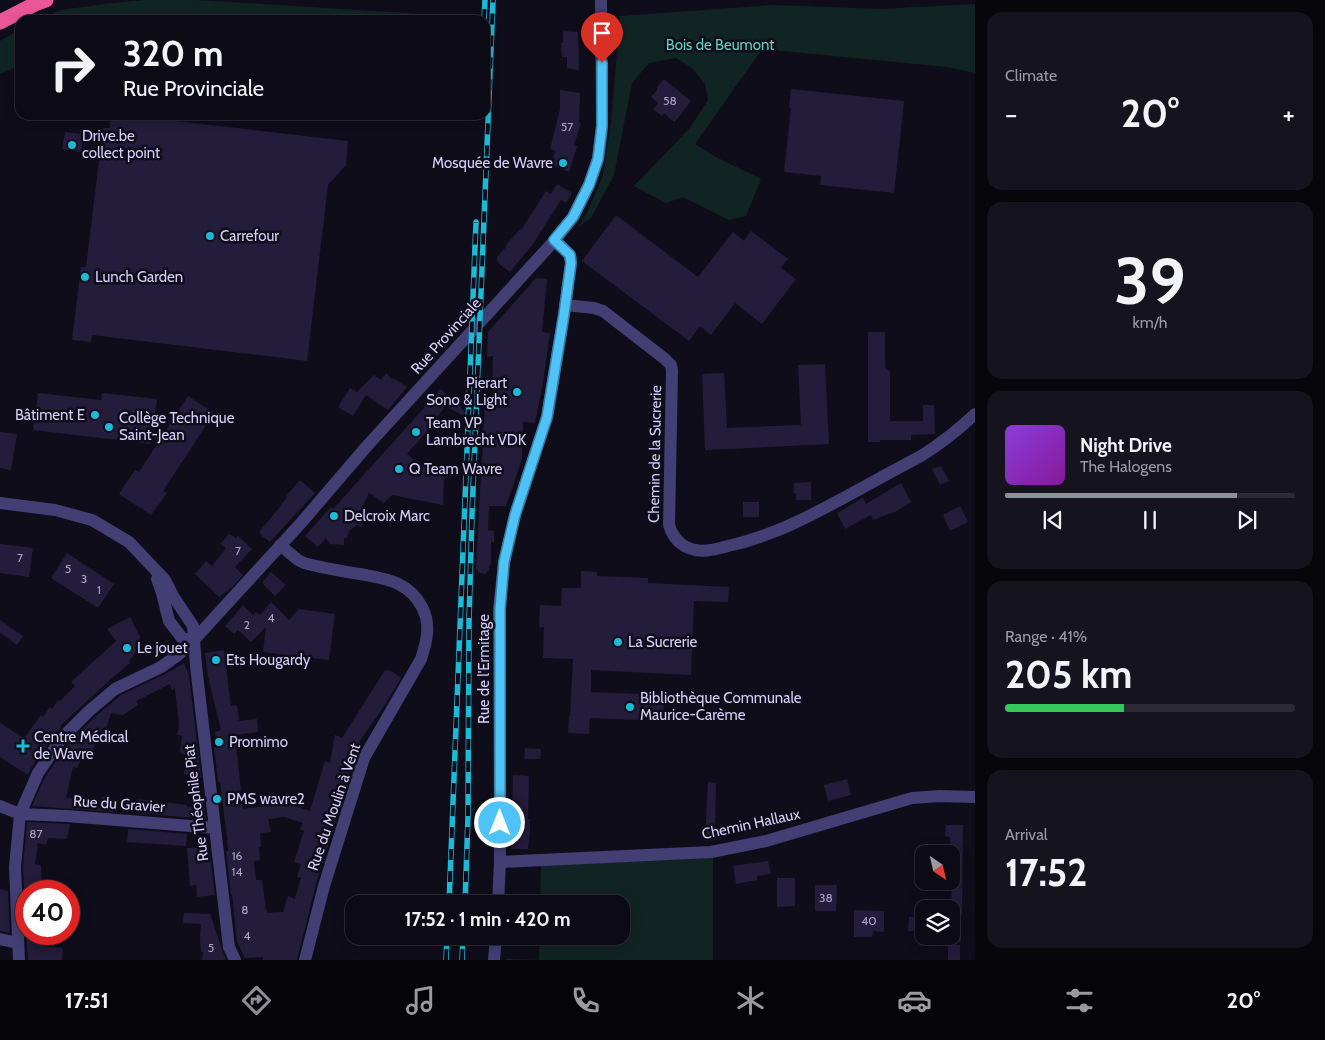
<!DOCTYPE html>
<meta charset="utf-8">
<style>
body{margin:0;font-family:Cabin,sans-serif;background:#15131d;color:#f1f3f6;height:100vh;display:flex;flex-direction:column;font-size:19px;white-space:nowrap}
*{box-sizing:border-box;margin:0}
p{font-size:16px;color:#9a9aa0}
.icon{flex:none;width:28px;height:28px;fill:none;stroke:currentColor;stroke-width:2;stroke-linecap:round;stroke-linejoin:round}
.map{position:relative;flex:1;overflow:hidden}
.drawer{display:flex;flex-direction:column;gap:12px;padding:12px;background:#07060b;width:350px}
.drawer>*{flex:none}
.top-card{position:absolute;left:15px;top:15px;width:475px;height:105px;border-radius:15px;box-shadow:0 2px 12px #0003,0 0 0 1px #2c2b34;background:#0c0a14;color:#f1f3f6;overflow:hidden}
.needle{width:32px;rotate:146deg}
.tools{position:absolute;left:915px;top:845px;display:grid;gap:10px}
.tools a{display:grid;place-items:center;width:45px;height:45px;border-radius:10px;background:#0c0a14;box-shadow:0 2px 12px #0003,0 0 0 1px #2c2b34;font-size:25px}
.speed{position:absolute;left:15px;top:880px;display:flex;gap:10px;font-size:25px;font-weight:700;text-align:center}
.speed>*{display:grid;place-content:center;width:65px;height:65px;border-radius:50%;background:#0c0a14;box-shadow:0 2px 12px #0003,0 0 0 1px #2c2b34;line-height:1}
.speed .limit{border:8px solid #d22;background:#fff;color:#111}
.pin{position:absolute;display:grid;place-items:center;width:42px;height:42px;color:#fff;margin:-51px -21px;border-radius:50% 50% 50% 0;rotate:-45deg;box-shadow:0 0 5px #0007}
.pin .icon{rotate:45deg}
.me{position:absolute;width:55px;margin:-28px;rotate:0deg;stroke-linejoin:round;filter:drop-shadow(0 0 4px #0008)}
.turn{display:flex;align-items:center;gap:18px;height:105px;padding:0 25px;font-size:22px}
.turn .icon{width:65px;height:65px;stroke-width:2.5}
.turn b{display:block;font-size:35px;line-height:42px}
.big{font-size:38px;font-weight:700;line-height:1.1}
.drawer .widget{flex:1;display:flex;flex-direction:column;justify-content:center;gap:8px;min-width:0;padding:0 18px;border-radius:15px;background:#15131d}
.drawer .dial{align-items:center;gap:0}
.dial b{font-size:65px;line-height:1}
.song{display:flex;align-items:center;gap:15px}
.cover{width:60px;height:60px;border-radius:8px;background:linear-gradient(135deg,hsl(270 70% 55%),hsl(290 70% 35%))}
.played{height:5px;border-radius:2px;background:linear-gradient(90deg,#8c9099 80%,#2c2b34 80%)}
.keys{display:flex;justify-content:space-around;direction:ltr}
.heat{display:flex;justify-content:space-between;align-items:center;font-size:28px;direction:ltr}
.charge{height:8px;border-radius:4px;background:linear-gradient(90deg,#34c759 41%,#2c2b34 0)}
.trip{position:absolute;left:345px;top:895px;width:285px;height:50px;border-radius:15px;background:#0c0a14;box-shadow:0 2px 12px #0003,0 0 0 1px #2c2b34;font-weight:700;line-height:50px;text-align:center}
.tab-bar{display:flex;height:80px;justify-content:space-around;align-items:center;background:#050408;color:#9a9aa0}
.tab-bar .icon{width:35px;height:35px}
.tab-bar .active{color:#8c9099}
.tab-bar b{font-size:22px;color:#f1f3f6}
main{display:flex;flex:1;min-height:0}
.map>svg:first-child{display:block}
.green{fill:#112424}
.building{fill:#231c3a;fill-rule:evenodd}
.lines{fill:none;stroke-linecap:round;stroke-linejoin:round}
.minor{stroke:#433e74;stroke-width:12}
.highway{stroke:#ea5796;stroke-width:15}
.rail-casing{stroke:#1bbbd8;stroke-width:5.5}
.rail{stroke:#100d1b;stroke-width:4;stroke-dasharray:11;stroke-linecap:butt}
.route-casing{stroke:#337fa1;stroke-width:12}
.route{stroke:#4fc3f7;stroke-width:9}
.poi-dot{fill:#1bbbd8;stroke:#100d1b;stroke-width:2}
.labels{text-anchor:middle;stroke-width:5;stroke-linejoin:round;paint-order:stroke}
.number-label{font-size:12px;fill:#a8a2c9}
.park-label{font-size:15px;fill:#64cfba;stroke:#100d1b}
.poi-label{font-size:15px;fill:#d5cef9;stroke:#100d1b;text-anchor:start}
.street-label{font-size:15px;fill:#d5cef9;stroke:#100d1b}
</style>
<main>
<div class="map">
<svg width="975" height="960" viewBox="0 0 975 960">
<rect width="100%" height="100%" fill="#100d1b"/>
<path class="green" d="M143,0H195L230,2L454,16V20H39L61,10L104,4Z
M975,4V73L947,67L762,49L695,144L714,156L761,179L746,216L729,220L683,197L666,203L634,186L689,129L708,100L705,84L692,68L676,58L649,63L632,83L614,175L591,218L578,227L588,211L603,175L611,122L620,16L774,5L882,9Z
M20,29V66L0,74V41Z
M713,854V960H505L506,959L539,960L540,936H621V904H540L541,862Z"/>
<path class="building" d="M563,31L578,32L579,70L567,68V57H562L561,43H563Z
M664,79L691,101L678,118L674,122L664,113L662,116L653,109L658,103L651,97L657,90V87Z
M791,89L904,101L894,193L820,185L821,176L784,172L791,108H789Z
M560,90L580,93L579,122L581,123L574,145L577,146L569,172L552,165L555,159L553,157L556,151L550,149L560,109Z
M111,115H124L348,141L346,165L328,185L307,361L92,335L91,342L72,340L81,267H86L103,128H110Z
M65,132L83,134L81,152L62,149Z
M557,184L572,193L566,203L561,200L533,244L510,272L498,263L497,257L507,246L506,245L520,229L521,230L546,191L551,194Z
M616,215L698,277L733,232L744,241L751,231L788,259L781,268L796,279L762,324L735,303L711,335L700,326L689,341L582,261Z
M536,278L547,279L542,332L550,333L543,382L535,423L523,422L522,459L506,506H489L488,530L494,531V542H491V564L489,566V570L485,574L480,573L476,570V565L485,402H492L493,356L487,357L488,332Z
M868,332H885V367L890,372V421H923V405H934L935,434L911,435V440H880V442H868Z
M825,364L829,444L705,450L702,374L724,373L727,428L801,425L798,365Z
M386,373L392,379L393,378L407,387L388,410L366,395L353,416L338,407L350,388L357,392L374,375L381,380Z
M441,389L466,413L463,416L446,406L427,429L428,430L407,454L416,462L444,476L443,505L392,495L384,503L369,493L359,513L366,515L362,527L357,525L349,531L347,538H344V545L330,544L326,538L318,547L305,536L331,507L333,509Z
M38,393L101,400L102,393L157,399L151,444L33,430Z
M188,396L214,413L163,491L167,493L151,515L119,494L135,470L139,472Z
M0,432L17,434L11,470L0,468Z
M941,466L949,481L940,485L932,469Z
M300,480L315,493L270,542L262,536L259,532L279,508L287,497L286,496Z
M811,482V500H796V493H794V483Z
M901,483L911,502L897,511L873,520L871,515L845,529L837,513L863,498L866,504Z
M743,502H759V517H743Z
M960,506L968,522L950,531L943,515Z
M229,534L236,538L238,536L252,549L235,567L243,575L230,589L219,597L195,574L206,561L212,566L226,548L220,544Z
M0,544L33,548L29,577L0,573Z
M67,553L114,584L98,608L51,578Z
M581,571L597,572V576L648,578V583L729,587L728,602L694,601L691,675L591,670V692L664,695L663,721L590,718L589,734L568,733L569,716H570L573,659L543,658L544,627H539L540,605L561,606L562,588H581Z
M271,572L286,585L275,596L262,583Z
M271,602L289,620L299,609L335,614L329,660L263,652L266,627L251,642L238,630L234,634L225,626L243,605L253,615L256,612L260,615Z
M130,617L140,637L139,645L136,652L129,661L130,663L110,680L60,726L61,728L55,733L31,768L28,775L0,757V723L24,738L41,715L43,717L50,707L52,709L58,700L60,701L75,686L71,682L116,641L107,629Z
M0,620L23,636L17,645L0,633Z
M224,650L231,706L237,705L239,721L257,719L258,732L235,735L243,809L286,803L310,811L325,761L330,763L335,735L342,738L385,670L392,671L401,678L384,706L360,741L316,884L297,960H263V957L245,958L237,942L232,894H231L226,851H228L227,837L220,783L218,781L214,747L217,746L215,732L221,730L208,677L205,653ZM284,817L303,823L300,829L304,831L294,862L301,864L297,877L301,878L295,899L288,896L283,912L267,913V910H266L262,880H256L254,861L260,860L259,847H261L260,833L271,832L268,819Z
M184,663L189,675L201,777L184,774L187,755L180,753L182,736L177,735L179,725L175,688L172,690L170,684L136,701L138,705L123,715L111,713L106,729L102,728L100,738H96L93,753L87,748L77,768L73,767L66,798L102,800V797L116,799L114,812L32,806L45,777L68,743L95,717L121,695L165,674Z
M525,748L541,749L540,759H524Z
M513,775L529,776L528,819H530V830L528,849H511Z
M847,779L851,795L828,801L824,785Z
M708,782L716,783L715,840L705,841Z
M137,799L187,805V807L205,808L206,819L136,813Z
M27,822L70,824L67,839L48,838L46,845L38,843L35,864L41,865L42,891H26V934H43V946L63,948L62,960H28L27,949L23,867Z
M946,825H963L962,915L952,913L950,837L945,836Z
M128,829L187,834L186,846L127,842Z
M187,848H209L215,895L197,897L196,885L190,886Z
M768,861L771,874L757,876V880L736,884L733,866Z
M777,878H795V906L777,907Z
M815,885H837L836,911H815Z
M0,889L8,891L10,933L0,931Z
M854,910L884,911V932L873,931L872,937H854Z
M184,913L210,914L226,960H202L203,952H201L200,938L201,924L183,923Z
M909,917H924V931H908Z
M951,917H961V941H951Z
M948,945H960V960H948Z"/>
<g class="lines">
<path class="minor" d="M565,305L594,308L603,311L665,359L671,365L672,371L669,525C673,538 681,547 695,550C706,552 717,549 728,546C779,535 825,508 871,483C887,474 904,465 921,456C940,444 958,430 975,414
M0,503L55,510L92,520L129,542L165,580L173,596L193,626L196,666L229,947L235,960
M280,545L298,560L304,563C322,568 341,571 360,574C386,579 408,581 422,607C431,624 427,641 421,659L364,758L324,886L305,960
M157,579L162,593L169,621L182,638L193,641
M0,806L20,814L67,816L215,828
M500,862L711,852L766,841L912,798L940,796L975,797
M498,904L500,862L499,609L504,563L515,515L547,417L564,315L571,263L570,255L555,240
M0,939L18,943
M19,960L15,867L20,814L38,773L62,738L89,711L115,689L161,667L178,655L193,641L301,523L367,446L555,240L573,217L589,185L598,159L602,126L601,0
M494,960L496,936"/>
<path class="highway" d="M0,22L35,4L46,0"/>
<defs>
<path id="rail" d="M484,20L485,0
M449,904L476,222
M465,904L468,816L469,620L472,514L493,0
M446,960L447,936
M462,960L463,936"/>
</defs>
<use href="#rail" class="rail-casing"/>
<use href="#rail" class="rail"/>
</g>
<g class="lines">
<defs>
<path id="route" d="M500,823V609L504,562L515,515L547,417L564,314L571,263L570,255L554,240L573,217L589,185L598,159L602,126V63"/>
</defs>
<use href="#route" class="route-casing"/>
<use href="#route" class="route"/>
</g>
<g class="poi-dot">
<circle cx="72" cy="145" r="5"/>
<circle cx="563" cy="163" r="5"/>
<circle cx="210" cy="236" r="5"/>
<circle cx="85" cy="277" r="5"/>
<circle cx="517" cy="392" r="5"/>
<circle cx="95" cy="415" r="5"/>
<circle cx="109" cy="427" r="5"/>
<circle cx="416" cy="432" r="5"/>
<circle cx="399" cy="469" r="5"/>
<circle cx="334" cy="516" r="5"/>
<circle cx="618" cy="642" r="5"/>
<circle cx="127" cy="648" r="5"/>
<circle cx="216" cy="660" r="5"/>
<circle cx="630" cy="707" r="5"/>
<circle cx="219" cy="742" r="5"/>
<path d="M20.5 738.5h5v5h5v5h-5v5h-5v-5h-5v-5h5z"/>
<circle cx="217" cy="799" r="5"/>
</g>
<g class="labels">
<g class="number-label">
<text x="670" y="105">58</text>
<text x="567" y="131">57</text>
<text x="238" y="555">7</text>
<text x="20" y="562">7</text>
<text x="68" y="573">5</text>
<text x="84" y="583">3</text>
<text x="99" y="594">1</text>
<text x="271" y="622">4</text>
<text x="247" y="629">2</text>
<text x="36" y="838">87</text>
<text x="237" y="860">16</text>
<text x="237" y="876">14</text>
<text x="826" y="902">38</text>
<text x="245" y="914">8</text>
<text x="869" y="925">40</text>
<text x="247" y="940">4</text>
<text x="211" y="952">5</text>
</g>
<g class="park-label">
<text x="720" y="50">Bois de Beumont</text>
</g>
<g class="poi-label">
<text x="82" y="141">Drive.be<tspan x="82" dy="17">collect point</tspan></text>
<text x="553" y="168" text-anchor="end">Mosquée de Wavre</text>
<text x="220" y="241">Carrefour</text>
<text x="95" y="282">Lunch Garden</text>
<text x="507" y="388" text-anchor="end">Pierart<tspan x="507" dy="17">Sono &amp; Light</tspan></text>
<text x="85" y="420" text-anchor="end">Bâtiment E</text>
<text x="119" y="423">Collège Technique<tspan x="119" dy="17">Saint-Jean</tspan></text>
<text x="426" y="428">Team VP<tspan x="426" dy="17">Lambrecht VDK</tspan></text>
<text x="409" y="474">Q Team Wavre</text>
<text x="344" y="521">Delcroix Marc</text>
<text x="628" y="647">La Sucrerie</text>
<text x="137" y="653">Le jouet</text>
<text x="226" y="665">Ets Hougardy</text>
<text x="640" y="703">Bibliothèque Communale<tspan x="640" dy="17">Maurice-Carème</tspan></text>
<text x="34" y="742">Centre Médical<tspan x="34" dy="17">de Wavre</tspan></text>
<text x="229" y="747">Promimo</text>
<text x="227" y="804">PMS wavre2</text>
</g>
<g class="street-label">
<text transform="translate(446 336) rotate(-48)" y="5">Rue Provinciale</text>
<text transform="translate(655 454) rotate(-89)" y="5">Chemin de la Sucrerie</text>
<text transform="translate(484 669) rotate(-90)" y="5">Rue de l'Ermitage</text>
<text transform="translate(196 803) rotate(-97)" y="5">Rue Théophile Piat</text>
<text transform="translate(119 804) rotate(4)" y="5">Rue du Gravier</text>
<text transform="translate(334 807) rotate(-71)" y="5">Rue du Moulin à Vent</text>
<text transform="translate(751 824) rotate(-12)" y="5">Chemin Hallaux</text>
</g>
</g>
</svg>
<div class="tools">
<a><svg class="needle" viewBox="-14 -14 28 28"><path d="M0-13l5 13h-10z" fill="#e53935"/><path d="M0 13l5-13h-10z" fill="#9a9aa0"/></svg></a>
<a><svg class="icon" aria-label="layers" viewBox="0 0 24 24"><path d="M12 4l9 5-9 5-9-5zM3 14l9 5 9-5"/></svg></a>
</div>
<div class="speed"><div class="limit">40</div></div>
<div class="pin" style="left:602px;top:63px;background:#d93025"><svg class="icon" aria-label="arrive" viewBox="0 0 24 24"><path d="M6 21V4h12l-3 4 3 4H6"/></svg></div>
<svg class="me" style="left:500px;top:823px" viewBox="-20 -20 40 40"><circle r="17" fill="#4fc3f7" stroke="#fff" stroke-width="3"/><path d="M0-11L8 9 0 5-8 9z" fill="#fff"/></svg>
<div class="trip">17:52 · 1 min · 420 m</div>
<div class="top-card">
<div class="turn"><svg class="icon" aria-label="right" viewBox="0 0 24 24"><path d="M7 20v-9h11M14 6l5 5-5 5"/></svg><div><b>320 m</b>Rue Provinciale</div></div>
</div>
</div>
<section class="drawer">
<div class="widget"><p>Climate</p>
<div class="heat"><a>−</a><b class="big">20°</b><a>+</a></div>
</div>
<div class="widget dial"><b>39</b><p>km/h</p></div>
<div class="widget">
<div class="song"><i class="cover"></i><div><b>Night Drive</b><p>The Halogens</p></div></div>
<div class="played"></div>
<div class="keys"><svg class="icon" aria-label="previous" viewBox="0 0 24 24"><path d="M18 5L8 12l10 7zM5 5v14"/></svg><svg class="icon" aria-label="pause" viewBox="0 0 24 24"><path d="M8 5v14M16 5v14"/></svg><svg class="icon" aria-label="next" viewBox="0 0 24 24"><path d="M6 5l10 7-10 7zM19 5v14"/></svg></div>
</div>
<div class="widget"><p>Range · 41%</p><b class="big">205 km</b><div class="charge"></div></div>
<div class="widget"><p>Arrival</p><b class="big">17:52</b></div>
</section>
</main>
<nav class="tab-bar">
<b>17:51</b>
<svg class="icon active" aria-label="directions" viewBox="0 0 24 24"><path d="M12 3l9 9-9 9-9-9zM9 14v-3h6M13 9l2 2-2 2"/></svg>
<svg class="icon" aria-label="music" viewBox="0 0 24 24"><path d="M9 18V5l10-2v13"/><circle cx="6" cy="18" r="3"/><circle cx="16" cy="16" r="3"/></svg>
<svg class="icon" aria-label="phone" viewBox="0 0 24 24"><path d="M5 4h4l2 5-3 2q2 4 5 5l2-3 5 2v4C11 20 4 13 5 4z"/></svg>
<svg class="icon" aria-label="climate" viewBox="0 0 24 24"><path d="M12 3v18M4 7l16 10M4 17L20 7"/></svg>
<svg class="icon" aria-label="car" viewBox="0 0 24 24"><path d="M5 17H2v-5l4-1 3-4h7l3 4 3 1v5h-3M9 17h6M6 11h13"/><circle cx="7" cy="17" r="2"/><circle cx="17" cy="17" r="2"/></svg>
<svg class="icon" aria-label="filters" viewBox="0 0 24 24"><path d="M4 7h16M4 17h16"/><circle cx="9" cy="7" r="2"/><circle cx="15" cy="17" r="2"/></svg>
<b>20°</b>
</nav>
